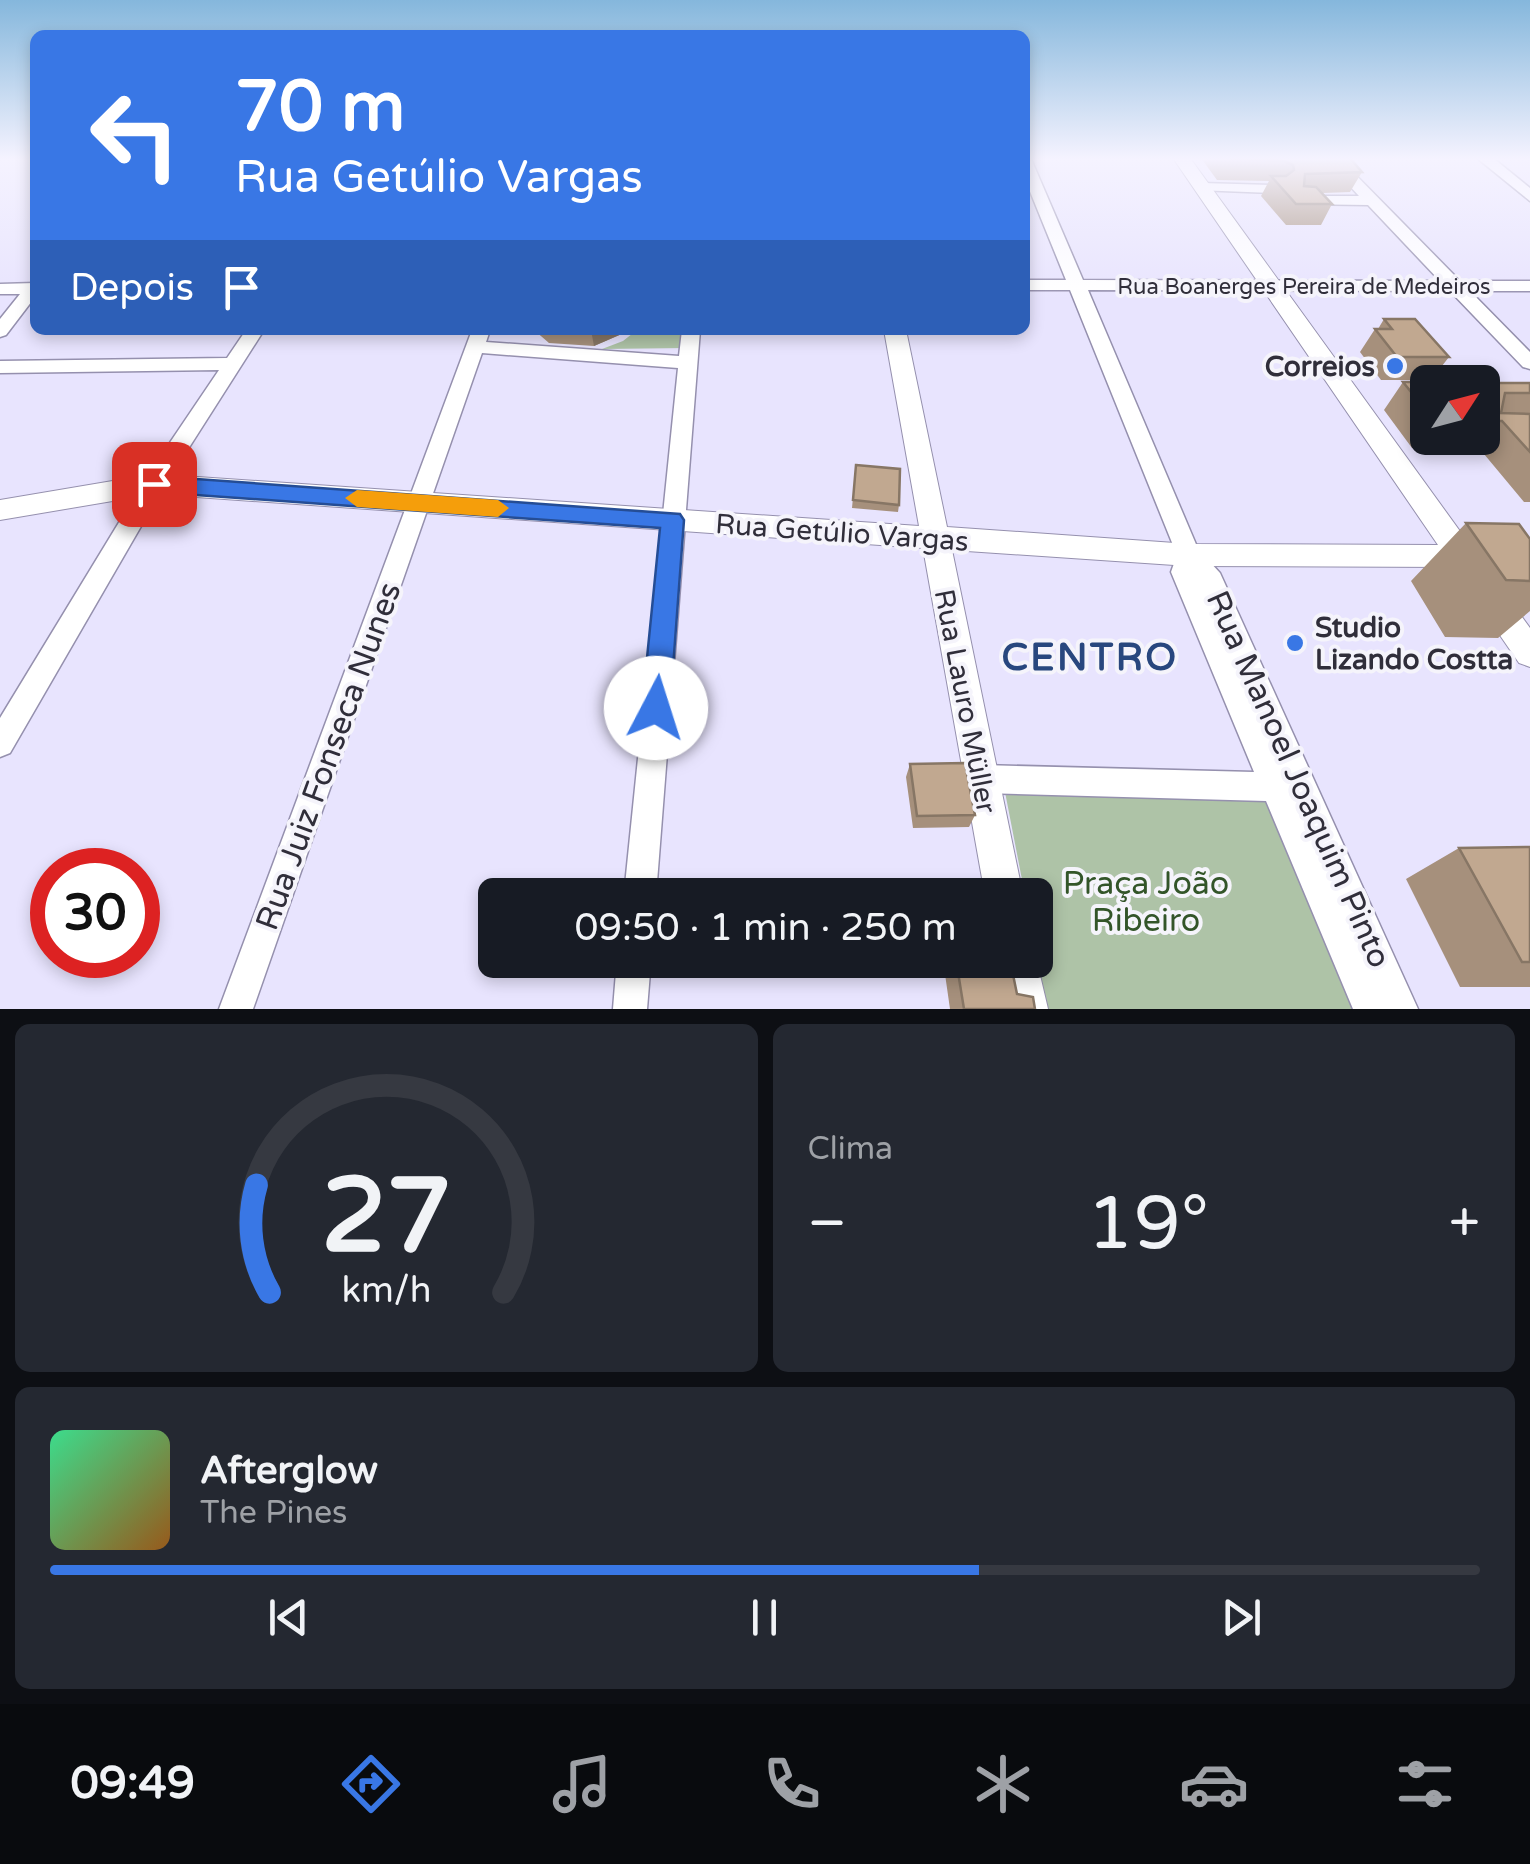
<!DOCTYPE html>
<html lang="pt">
<meta charset="utf-8">
<style>
body{margin:0;font-family:"Varela Round",sans-serif;background:#242831;color:#f1f3f6;height:100vh;display:flex;flex-direction:column;font-size:38px;white-space:nowrap}
*{box-sizing:border-box;margin:0}
p{font-size:32px;color:#9ea1a6}
.icon{flex:none;width:55px;height:55px;fill:none;stroke:currentColor;stroke-width:2;stroke-linecap:round;stroke-linejoin:round}
.map{position:relative;height:1009px;overflow:hidden}
.details{display:flex;flex-direction:column;gap:15px;padding:15px;background:#0d0f14;flex:1}
.details>*{flex:none}
.top-card{position:absolute;left:30px;top:30px;width:1000px;height:305px;border-radius:15px;box-shadow:0 5px 15px #0003;background:#3977e5;color:#fff;overflow:hidden}
.needle{width:65px;rotate:54deg}
.buttons{position:absolute;left:1410px;top:365px;display:grid;gap:20px}
.buttons a{display:grid;place-items:center;width:90px;height:90px;border-radius:15px;background:#171b24;box-shadow:0 5px 15px #0003;font-size:50px}
.speed{position:absolute;left:30px;top:848px;display:flex;gap:20px;font-size:50px;font-weight:700;text-align:center}
.speed>*{display:grid;place-content:center;width:130px;height:130px;border-radius:50%;background:#171b24;box-shadow:0 5px 15px #0003;line-height:1}
.speed .limit{border:15px solid #d22;background:#fff;color:#111}
.pin{position:absolute;display:grid;place-items:center;width:85px;height:85px;color:#fff;margin:-42px;border-radius:20px;box-shadow:0 5px 15px #0006}
.me{position:absolute;width:110px;margin:-55px;rotate:5deg;stroke-linejoin:round;filter:drop-shadow(0 0 8px #0008)}
.turn{display:flex;align-items:center;gap:35px;height:210px;padding:0 40px;font-size:45px}
.turn .icon{width:130px;height:130px;stroke-width:2.5}
.turn b{display:block;font-size:70px;line-height:85px}
.then{display:flex;align-items:center;height:95px;padding:0 40px;background:#0003;gap:20px;font-size:38px}
.big{font-size:75px;font-weight:600;line-height:1.1}
.details .tile{flex:1;display:flex;flex-direction:column;justify-content:center;gap:15px;min-width:0;padding:0 35px;border-radius:15px;background:#242831}
.details .dial{align-items:center;gap:0}
.dial svg{height:260px;overflow:visible;fill:none;stroke:#363941;stroke-width:7;stroke-linecap:round;text-anchor:middle}
.dial text{fill:#f1f3f6;stroke:none}
.song{display:flex;align-items:center;gap:30px}
.cover{width:120px;height:120px;border-radius:15px;background:linear-gradient(135deg,hsl(150 70% 55%),hsl(30 70% 35%))}
.played{height:10px;border-radius:5px;background:linear-gradient(90deg,#3977e5 65%,#363941 65%)}
.keys{display:flex;justify-content:space-around;direction:ltr}
.heat{display:flex;justify-content:space-between;align-items:center;font-size:55px;direction:ltr}
.details .tiles{flex:1;display:grid;gap:15px;grid-template-columns:1fr 1fr}
.tile:last-child{grid-column:span 2}
.trip{position:absolute;left:478px;top:878px;width:575px;height:100px;border-radius:15px;background:#171b24;box-shadow:0 5px 15px #0003;font-weight:600;line-height:100px;text-align:center}
.tab-bar{display:flex;height:160px;justify-content:space-around;align-items:center;background:#090b0e;color:#9ea1a6}
.tab-bar .icon{width:70px;height:70px}
.tab-bar .active{color:#3977e5}
.tab-bar b{font-size:45px;color:#f1f3f6}
.map>svg:first-child{display:block}
.green{fill:#aec3a7}
.lines{fill:none;stroke-linecap:round;stroke-linejoin:round}
.minor-casing{stroke:#9590ae;stroke-width:3}
.major-casing{stroke:#9590ae;stroke-width:2}
.minor{fill:#fff;fill-rule:evenodd}
.major{fill:#fff;fill-rule:evenodd}
.wall{fill:#a6907c}
.shaded-wall{fill:#877665}
.building{fill:#c1a890;stroke:#877665;stroke-width:2.5}
.route{fill:#3977e5;stroke:#254d95;stroke-width:2.5}
.slow{fill:#f59e0b}
.poi-dot{fill:#3977e5;stroke:#f5f4fb;stroke-width:4}
.labels{text-anchor:middle;stroke-width:8;stroke-linejoin:round;paint-order:stroke}
.far-street-label{font-size:22px;fill:#302e3a;stroke:#f5f4fb}
.poi-label{font-size:28px;font-weight:bold;fill:#302e3a;stroke:#f5f4fb;text-anchor:end}
.street-label{font-size:28px;fill:#302e3a;stroke:#f5f4fb}
.near-street-label{font-size:32px;fill:#302e3a;stroke:#f5f4fb}
.near-park-label{font-size:32px;fill:#335529;stroke:#f5f4fb}
.district-label{font-size:38px;font-weight:bold;letter-spacing:2.5px;fill:#28477e;stroke:#f5f4fb}
</style>
<div class="map">
<svg width="1530" height="1009" viewBox="0 0 1530 1009">
<rect width="100%" height="100%" fill="#e8e4fe"/>
<path class="green" d="M637,330H688L687,348L602,349L623,341Z
M1005,792L1271,797L1362,1009H1047L1035,947V895H1025Z"/>
<g class="lines">
<defs>
<path id="minor" d="M1025,158L1032,161L1083,280L1440,281L1368,205L1296,204V198L1301,196H1359L1324,158H1339L1460,281H1530V291H1470L1530,352V369L1523,367L1450,291L1088,290L1198,549L1220,573L1418,1009H1353L1266,801L982,793L972,789L967,779L972,769L982,765L1254,772L1171,572L1177,555L1070,290H1025V280H1066L1025,179Z
M1477,158H1493L1530,188V201Z
M1202,183L1274,185L1281,189L1274,193L1197,190L1195,187Z
M35,283V297L6,335L0,337V319L20,294H0V284Z
M246,330H264L162,490L10,753L0,757V718L146,478L219,370L0,373V361L227,358Z
M472,330H490L486,342L679,356L682,330H700L656,895H624L678,368L482,353L253,1009H219Z
M617,960H651L647,1009H613Z"/>
<path id="major" d="M1173,158H1190L1530,628V667L1519,663L1453,567L1189,566L952,550L1023,895H985L923,548L154,494L0,520V500L154,474L919,526L884,330H906L947,527L1189,544L1438,545Z
M1035,954L1048,1009H1006L997,960H1035Z"/>
</defs>
<use href="#minor" class="minor-casing"/>
<use href="#major" class="major-casing"/>
<use href="#minor" class="minor"/>
<use href="#major" class="major"/>
</g>
<path class="wall" d="M1201,158H1350L1362,172L1350,192L1322,193L1332,204L1321,225H1286L1261,196L1269,181L1217,180Z
M1384,319L1449,357L1431,380H1381L1360,352L1375,329H1378Z
M534,330H626L624,333L594,346L549,343Z
M1403,382H1428V438H1482V383H1530V502H1524L1479,448H1412L1384,410Z
M856,465L899,505L898,512L852,508Z
M1466,523L1530,539V611L1498,638L1445,637L1411,581Z
M910,764L975,815L969,827L913,828L906,777Z
M1530,847V987H1460L1406,879L1459,848Z
M943,960H1010L1017,994L1035,1009H950Z"/>
<path class="shaded-wall" d="M591,330H626L624,333L594,346Z"/>
<path class="building" d="M1225,158H1350L1362,172L1305,174L1304,186L1316,187L1332,204H1296L1271,176H1286L1294,170L1293,165L1284,161Z
M1384,319H1415L1449,357H1397L1375,329H1392Z
M1403,382H1428V413Z
M1482,383H1530V393H1505L1501,413L1530,414V452L1502,421H1482Z
M856,465L900,469L899,505L853,500Z
M1466,523L1519,524L1530,539V581L1506,580Z
M965,763L975,815L917,816L910,764Z
M1530,847V962H1522L1459,848Z
M956,960H1010L1017,994L1033,997L1035,1009H964Z"/>
<linearGradient id="sky" x2="0" y2="1"><stop stop-color="#85b7dc"/><stop offset="0.53" stop-color="#f5f3ff"/><stop offset="1" stop-color="#f5f3ff" stop-opacity="0"/></linearGradient>
<rect width="1530" height="300" fill="url(#sky)"/>
<path class="route" d="M154,476L680,514L684,520L670,708L666,716L656,720L646,716L642,708L660,528L154,492L143,484Z"/>
<path class="slow" d="M357,490L498,500L509,508L498,517L357,507L345,498Z"/>
<g class="poi-dot">
<circle cx="1395" cy="366" r="10"/>
<circle cx="1295" cy="643" r="10"/>
</g>
<g class="labels">
<g class="far-street-label">
<text x="1304" y="294">Rua Boanerges Pereira de Medeiros</text>
</g>
<g class="poi-label">
<text x="1375" y="376">Correios</text>
<text x="1315" y="637" text-anchor="start">Studio<tspan x="1315" dy="32">Lizando Costta</tspan></text>
</g>
<g class="street-label">
<text transform="translate(842 532) rotate(4)" y="10">Rua Getúlio Vargas</text>
<text transform="translate(966 701) rotate(79)" y="10">Rua Lauro Müller</text>
</g>
<g class="near-street-label">
<text transform="translate(328 756) rotate(-70)" y="11">Rua Juiz Fonseca Nunes</text>
<text transform="translate(1299 779) rotate(66)" y="11">Rua Manoel Joaquim Pinto</text>
</g>
<g class="near-park-label">
<text x="1146" y="894">Praça João<tspan x="1146" dy="37">Ribeiro</tspan></text>
</g>
<g class="district-label">
<text x="1090" y="670">CENTRO</text>
</g>
</g>
</svg>
<div class="buttons">
<a><svg class="needle" viewBox="-14 -14 28 28"><path d="M0-13l5 13h-10z" fill="#e53935"/><path d="M0 13l5-13h-10z" fill="#9ea1a6"/></svg></a>
</div>
<div class="speed"><div class="limit">30</div></div>
<div class="pin" style="left:154px;top:484px;background:#d93025"><svg class="icon" aria-label="arrive" viewBox="0 0 24 24"><path d="M6 21V4h12l-3 4 3 4H6"/></svg></div>
<svg class="me" style="left:656px;top:708px" viewBox="-20 -20 40 40"><circle r="19" fill="#fff"/><path d="M0-13L10 11 0 6-10 11z" fill="#3977e5"/></svg>
<div class="trip">09:50 · 1 min · 250 m</div>
<div class="top-card">
<div class="turn"><svg class="icon" aria-label="left" viewBox="0 0 24 24"><path d="M17 20v-9H6M10 6l-5 5 5 5"/></svg><div><b>70 m</b>Rua Getúlio Vargas</div></div>
<div class="then">Depois<svg class="icon" aria-label="arrive" viewBox="0 0 24 24"><path d="M6 21V4h12l-3 4 3 4H6"/></svg></div>
</div>
</div>
<section class="details">
<div class="tiles">
<div class="tile dial"><svg viewBox="0 0 100 80">
<path d="M14 69A42 42 0 1 1 86 69"/>
<path d="M14 69A42 42 0 0 1 10 36" stroke="#3977e5"/>
<text x="50" y="56" font-size="32" font-weight="700">27</text>
<text x="50" y="72" font-size="11">km/h</text>
</svg></div>
<div class="tile"><p>Clima</p>
<div class="heat"><a>−</a><b class="big">19°</b><a>+</a></div>
</div>
<div class="tile">
<div class="song"><i class="cover"></i><div><b>Afterglow</b><p>The Pines</p></div></div>
<div class="played"></div>
<div class="keys"><svg class="icon" aria-label="previous" viewBox="0 0 24 24"><path d="M18 5L8 12l10 7zM5 5v14"/></svg><svg class="icon" aria-label="pause" viewBox="0 0 24 24"><path d="M8 5v14M16 5v14"/></svg><svg class="icon" aria-label="next" viewBox="0 0 24 24"><path d="M6 5l10 7-10 7zM19 5v14"/></svg></div>
</div>
</div>
</section>
<nav class="tab-bar">
<b>09:49</b>
<svg class="icon active" aria-label="directions" viewBox="0 0 24 24"><path d="M12 3l9 9-9 9-9-9zM9 14v-3h6M13 9l2 2-2 2"/></svg>
<svg class="icon" aria-label="music" viewBox="0 0 24 24"><path d="M9 18V5l10-2v13"/><circle cx="6" cy="18" r="3"/><circle cx="16" cy="16" r="3"/></svg>
<svg class="icon" aria-label="phone" viewBox="0 0 24 24"><path d="M5 4h4l2 5-3 2q2 4 5 5l2-3 5 2v4C11 20 4 13 5 4z"/></svg>
<svg class="icon" aria-label="climate" viewBox="0 0 24 24"><path d="M12 3v18M4 7l16 10M4 17L20 7"/></svg>
<svg class="icon" aria-label="car" viewBox="0 0 24 24"><path d="M5 17H2v-5l4-1 3-4h7l3 4 3 1v5h-3M9 17h6M6 11h13"/><circle cx="7" cy="17" r="2"/><circle cx="17" cy="17" r="2"/></svg>
<svg class="icon" aria-label="filters" viewBox="0 0 24 24"><path d="M4 7h16M4 17h16"/><circle cx="9" cy="7" r="2"/><circle cx="15" cy="17" r="2"/></svg>
</nav>
